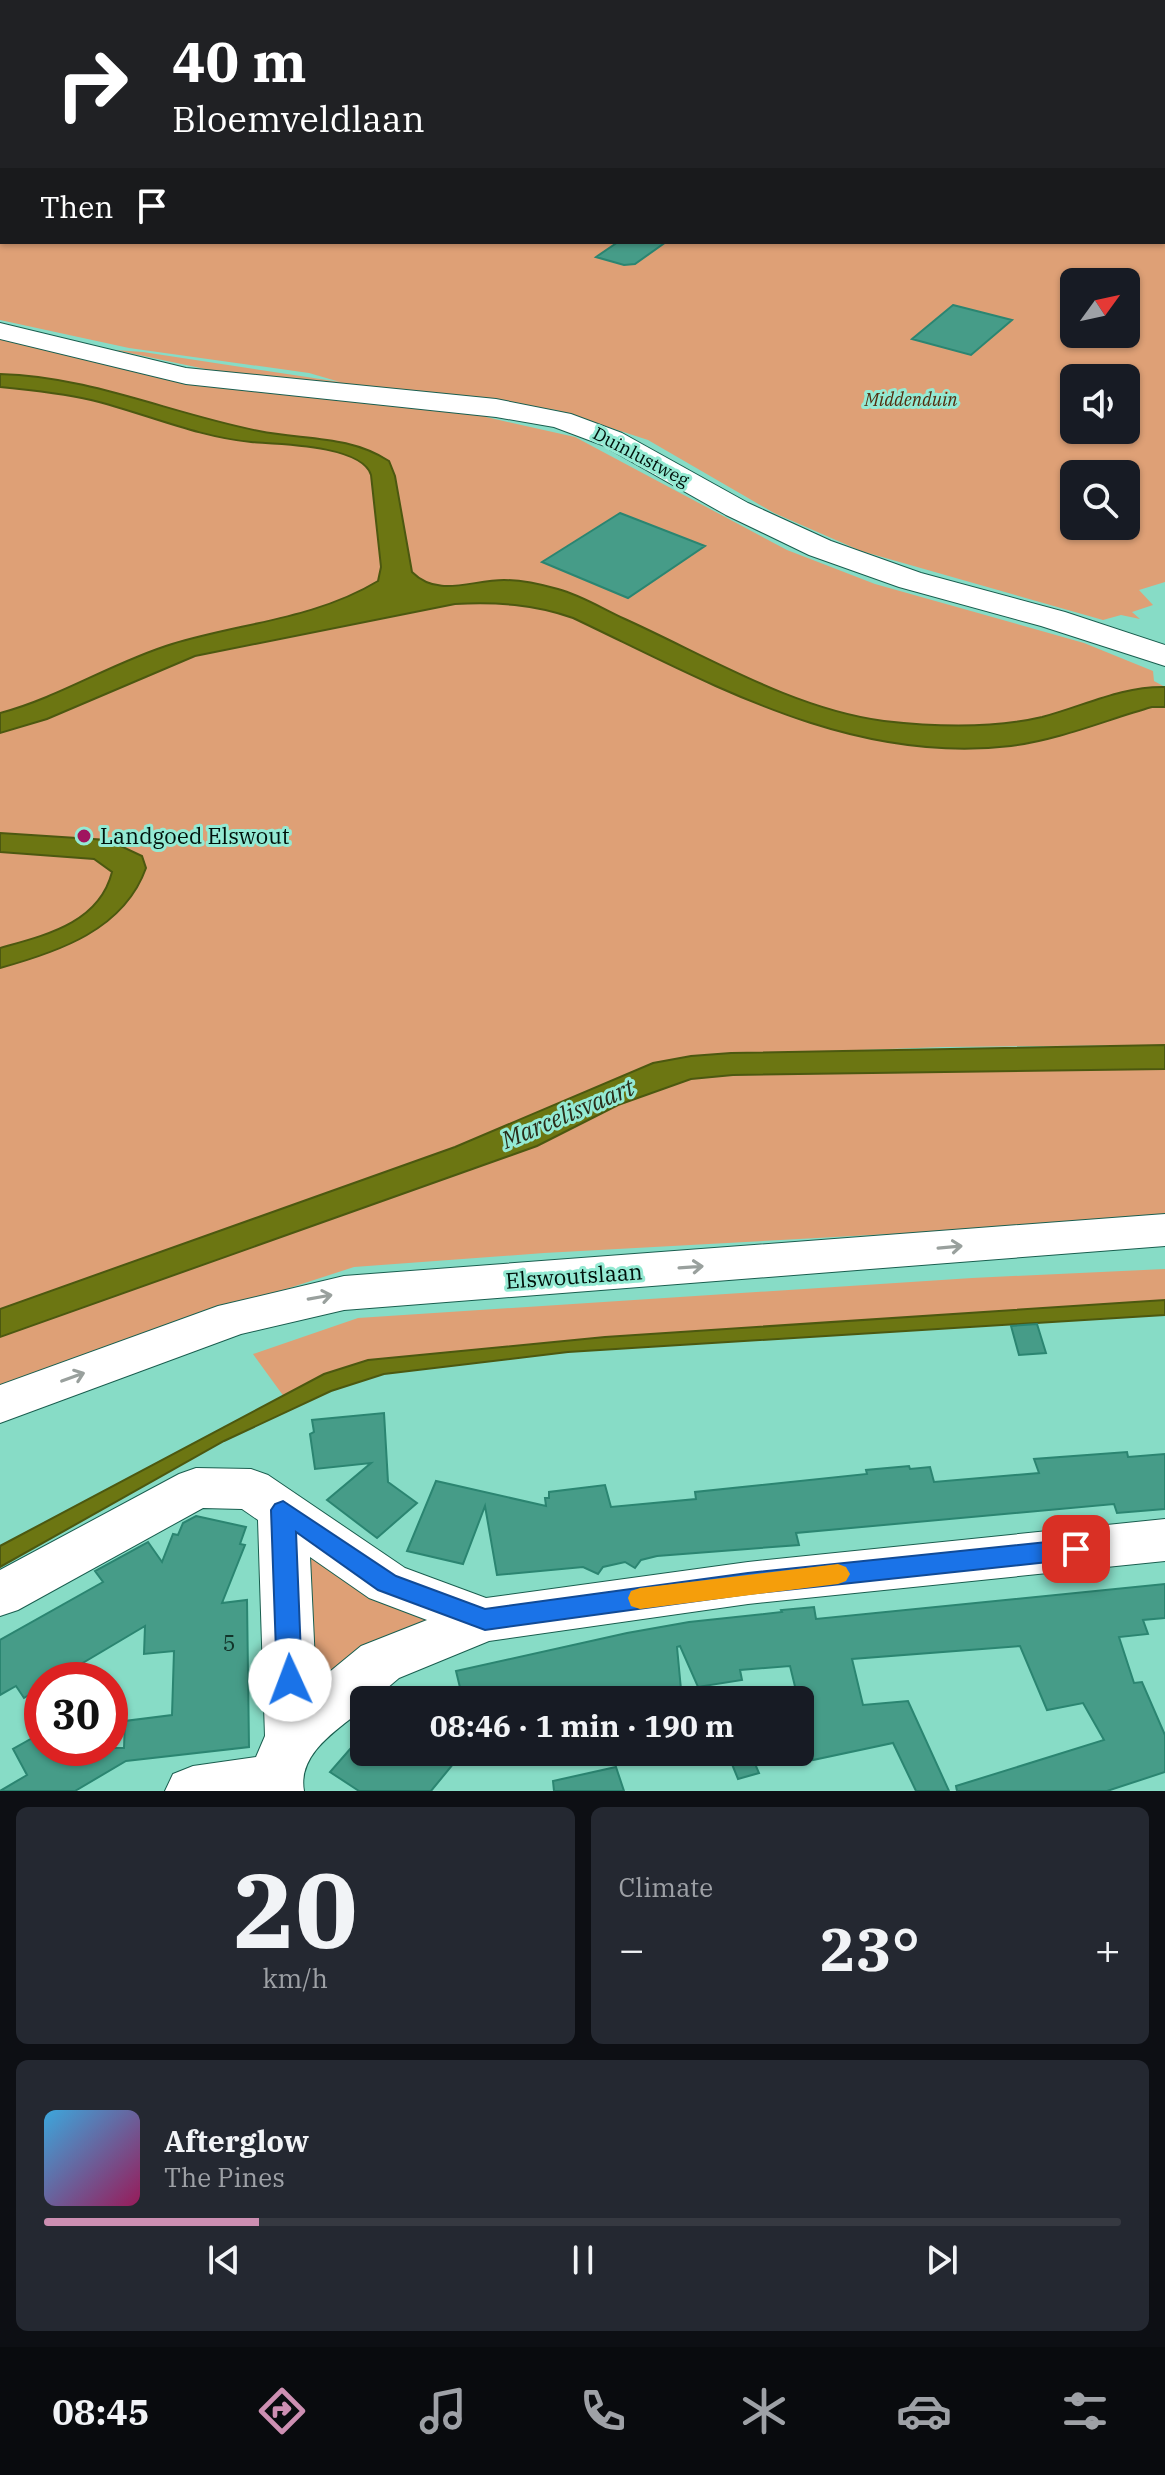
<!DOCTYPE html>
<meta charset="utf-8">
<style>
body{margin:0;font-family:"IBM Plex Serif",serif;background:#242831;color:#f1f3f6;height:100vh;display:flex;flex-direction:column;font-size:30px;white-space:nowrap}
*{box-sizing:border-box;margin:0}
p{font-size:26px;color:#9ea1a6}
.icon{flex:none;width:44px;height:44px;fill:none;stroke:currentColor;stroke-width:2;stroke-linecap:round;stroke-linejoin:round}
.map{position:relative;height:1791px;overflow:hidden}
.drawer{display:flex;flex-direction:column;gap:16px;padding:16px;background:#0d0f14;flex:1}
.drawer>*{flex:none}
.top-card{position:absolute;left:0px;top:0px;width:1166px;height:244px;box-shadow:0 2px 6px #0004;background:#202124;color:#fff;overflow:hidden}
.needle{width:52px;rotate:57deg}
.tools{position:absolute;left:1060px;top:268px;display:grid;gap:16px}
.tools a{display:grid;place-items:center;width:80px;height:80px;border-radius:12px;background:#171b24;box-shadow:0 2px 6px #0004;font-size:40px}
.speed{position:absolute;left:24px;top:1662px;display:flex;gap:16px;font-size:40px;font-weight:700;text-align:center}
.speed>*{display:grid;place-content:center;width:104px;height:104px;border-radius:50%;background:#171b24;box-shadow:0 2px 6px #0004;line-height:1}
.speed .limit{border:12px solid #d22;background:#fff;color:#111}
.pin{position:absolute;display:grid;place-items:center;width:68px;height:68px;color:#fff;margin:-34px;border-radius:16px;box-shadow:0 4px 12px #0006}
.me{position:absolute;width:88px;margin:-44px;rotate:358deg;stroke-linejoin:round;filter:drop-shadow(0 0 6px #0008)}
.turn{display:flex;align-items:center;gap:28px;height:168px;padding:0 40px;font-size:36px}
.turn .icon{width:104px;height:104px;stroke-width:2.5}
.turn b{display:block;font-size:56px;line-height:68px}
.then{display:flex;align-items:center;height:76px;padding:0 40px;background:#0003;gap:16px;font-size:30px}
.big{font-size:60px;font-weight:800;line-height:1.1}
.drawer .tile{flex:1;display:flex;flex-direction:column;justify-content:center;gap:12px;min-width:0;padding:0 28px;border-radius:12px;background:#242831}
.drawer .dial{align-items:center;gap:0}
.dial b{font-size:104px;line-height:1}
.song{display:flex;align-items:center;gap:24px}
.cover{width:96px;height:96px;border-radius:12px;background:linear-gradient(135deg,hsl(200 70% 55%),hsl(330 70% 35%))}
.played{height:8px;border-radius:4px;background:linear-gradient(90deg,#cd8fb2 20%,#363941 20%)}
.keys{display:flex;justify-content:space-around;direction:ltr}
.heat{display:flex;justify-content:space-between;align-items:center;font-size:44px;direction:ltr}
.drawer .tiles{flex:1;display:grid;gap:16px;grid-template-columns:1fr 1fr}
.tile:last-child{grid-column:span 2}
.trip{position:absolute;left:350px;top:1686px;width:464px;height:80px;border-radius:12px;background:#171b24;box-shadow:0 2px 6px #0004;font-weight:800;line-height:80px;text-align:center}
.menu{display:flex;height:128px;justify-content:space-around;align-items:center;background:#090b0e;color:#9ea1a6}
.menu .icon{width:56px;height:56px}
.menu .on{color:#cd8fb2}
.menu b{font-size:36px;color:#f1f3f6}
.map>svg:first-child{display:block}
.green{fill:#dea076;fill-rule:evenodd}
.water{fill:#6c7612;stroke:#4c5810;stroke-width:2}
.building{fill:#469c88;stroke:#2b8571;stroke-width:2}
.lines{fill:none;stroke-linecap:round;stroke-linejoin:round}
.minor-casing{stroke:#195e4f;stroke-width:2}
.minor{fill:#fff;fill-rule:evenodd}
.oneway{stroke:#99a09d}
.route{fill:#1a73e8;stroke:#114b97;stroke-width:2}
.slow{fill:#f59e0b}
.poi-dot{fill:#a0145f;stroke:#94ead3;stroke-width:3}
.labels{text-anchor:middle;stroke-width:6;stroke-linejoin:round;paint-order:stroke}
.far-park-label{font-size:18px;font-style:italic;fill:#532d0f;stroke:#94ead3}
.far-street-label{font-size:18px;fill:#00110b;stroke:#94ead3}
.poi-label{font-size:22px;fill:#00110b;stroke:#94ead3;text-anchor:start}
.street-label{font-size:22px;fill:#00110b;stroke:#94ead3}
.near-number-label{font-size:22px;fill:#12342a}
.water-label{font-size:24px;font-style:italic;fill:#2a2d19;stroke:#94ead3}
</style>
<div class="map">
<svg width="1165" height="1791" viewBox="0 0 1165 1791">
<rect width="100%" height="100%" fill="#87dcc6"/>
<path class="green" d="M0,0H1165V582L1139,590L1153,605L1132,612L1140,619L1121,615L1103,620L861,551L774,513L648,440L556,410L354,385L224,373L115,350L143,352L340,382L309,373L129,348L0,320ZM2,2H1164V242H2ZM1074,282H1126V334H1074ZM1074,378H1126V430H1074ZM1074,474H1126V526H1074Z
M0,335L99,359L490,412L486,417L575,437L787,550L875,584L1084,643L1153,671L1154,681L1165,687H1155L1016,736L868,725L793,703L547,592L432,596L326,628C389,616 454,597 518,604C580,610 635,649 691,674C791,719 900,760 1012,746C1059,740 1107,720 1152,707H1165V1045L944,1047L691,1056L653,1063L455,1147L418,1187L537,1146L618,1105L691,1079L733,1075L1165,1069V1219L544,1253L354,1267L163,1329L0,1389Z
M1165,1269V1312L578,1347L371,1373L290,1405L253,1354L358,1318L972,1278Z
M319,1558L431,1622L307,1689L302,1559Z"/>
<path class="water" d="M0,374C89,376 172,414 259,431C304,440 349,435 389,461L395,476L412,572C438,598 471,580 504,580C522,580 540,584 558,589C581,595 603,609 625,619C707,656 793,709 884,721C936,727 991,729 1042,717C1084,706 1121,686 1165,687V707H1152C1106,720 1059,740 1011,746C851,765 712,684 573,618C533,604 497,602 455,604L195,656L47,719L0,733V713C60,697 113,662 172,644C241,623 315,619 378,581L381,567L371,475C362,445 277,444 251,442C197,437 144,413 91,400C61,393 31,390 0,387Z
M0,833L108,840L142,856L146,868C124,930 58,952 0,968V948C46,935 99,923 112,872L94,859L0,852Z
M1165,1045V1069L733,1075L691,1079L618,1105L537,1146L0,1337V1309L455,1147L653,1063L691,1056L731,1053Z
M1165,1300V1315L568,1352L384,1374L331,1391L224,1441L0,1567V1546L324,1374L368,1360L605,1337Z"/>
<path class="building" d="M618,242H666L635,264L624,265L596,257Z
M953,305L1012,320L971,355L912,339Z
M620,513L705,546L628,598L542,562Z
M1037,1324L1046,1353L1019,1355L1011,1326Z
M384,1413L388,1482L417,1503L377,1538L327,1500L371,1463L315,1469L310,1434L314,1432L312,1420Z
M1127,1452L1128,1457L1165,1454V1509L1117,1513L1114,1504L796,1533L799,1545L657,1556L641,1560L635,1568L625,1562L603,1567L598,1574L583,1567L497,1575L485,1506L463,1564L407,1551L436,1481L546,1506L545,1498H549V1492L605,1485L611,1507L696,1499L695,1492L867,1474L866,1470L909,1466L910,1469L930,1467L934,1482L1039,1473L1034,1459Z
M196,1516L246,1527L240,1544L245,1545L222,1603L247,1600L249,1747L126,1761L75,1791H0L27,1775L13,1749L36,1736L54,1760L74,1748H124L125,1721L172,1715L174,1651L144,1654L145,1626L54,1680H42V1687L24,1698L16,1686L0,1695V1640L103,1582L95,1571L148,1542L162,1562L173,1534L178,1535L183,1523Z
M1165,1584V1618L1143,1620L1148,1634L1119,1637L1134,1683L1142,1682L1165,1735V1772L1107,1791H957L956,1786L1104,1740L1083,1703L1047,1710L1020,1646L852,1659L863,1705L908,1701L949,1791H916L893,1743L813,1760L790,1666L740,1670L742,1680L698,1687L680,1646L677,1647L682,1700H463L456,1671L627,1633L689,1622L782,1612L781,1610L814,1607L816,1619Z
M364,1733V1752H463L431,1791H359L330,1772Z
M727,1752H750L759,1773L738,1779Z
M616,1767L624,1791H554L553,1781Z"/>
<g class="lines">
<defs>
<path id="minor" d="M0,323L186,368L496,399L571,414L622,433L748,503L831,541L921,573L1065,612L1165,645V666L1041,626L899,587L809,555L726,515L602,445L554,427L496,417L186,384L0,339Z
M1165,1214V1246L344,1310L241,1334L0,1423V1385L218,1306L344,1276Z
M196,1468L251,1469L268,1475L405,1568L486,1598L748,1562L1165,1519V1561L748,1604L489,1641L399,1678L373,1700H364V1708C339,1729 297,1753 304,1791H165L173,1774L193,1766L256,1757L265,1736L258,1520L242,1509L203,1508L18,1610L0,1616V1570L179,1474ZM310,1557L369,1598L427,1620L361,1646L316,1683Z"/>
</defs>
<use href="#minor" class="minor-casing"/>
<use href="#minor" class="minor"/>
</g>
<defs><path id="oneway-shaft" d="M-6 0H5M1.5-3L5.5 0L1.5 3" fill="none" stroke-width="1.6" stroke-linecap="round" stroke-linejoin="round" transform="scale(2)"/></defs>
<g class="oneway">
<use href="#oneway-shaft" transform="translate(950 1247) rotate(-5)"/>
<use href="#oneway-shaft" transform="translate(691 1267) rotate(-4)"/>
<use href="#oneway-shaft" transform="translate(320 1297) rotate(-10)"/>
<use href="#oneway-shaft" transform="translate(73 1377) rotate(-20)"/>
</g>
<path class="route" d="M283,1501L396,1576L485,1609L748,1573L1076,1539L1084,1542L1088,1549L1084,1556L1076,1559L748,1594L485,1630L378,1590L296,1532L302,1680L299,1687L290,1691L281,1687L277,1680L271,1510L275,1504Z"/>
<path class="slow" d="M838,1564L846,1567L850,1574L846,1581L838,1584L640,1609L631,1606L628,1598L631,1591L640,1588Z"/>
<circle class="poi-dot" cx="84" cy="836" r="8"/>
<g class="labels">
<g class="far-park-label">
<text x="911" y="406">Middenduin</text>
</g>
<g class="far-street-label">
<text transform="translate(641 457) rotate(28)" y="6">Duinlustweg</text>
</g>
<g class="poi-label">
<text x="100" y="844">Landgoed Elswout</text>
</g>
<g class="street-label">
<text transform="translate(574 1276) rotate(-4)" y="8">Elswoutslaan</text>
</g>
<g class="near-number-label">
<text x="229" y="1651">5</text>
</g>
<g class="water-label">
<text transform="translate(568 1114) rotate(-23)" y="8">Marcelisvaart</text>
</g>
</g>
</svg>
<div class="tools">
<a><svg class="needle" viewBox="-14 -14 28 28"><path d="M0-13l5 13h-10z" fill="#e53935"/><path d="M0 13l5-13h-10z" fill="#9ea1a6"/></svg></a>
<a><svg class="icon" aria-label="sound" viewBox="0 0 24 24"><path d="M4 9h4l5-4v14l-5-4H4zM17 9q2 3 0 6"/></svg></a>
<a><svg class="icon" aria-label="search" viewBox="0 0 24 24"><circle cx="10" cy="10" r="6"/><path d="M15 15l6 6"/></svg></a>
</div>
<div class="speed"><div class="limit">30</div></div>
<div class="pin" style="left:1076px;top:1549px;background:#d93025"><svg class="icon" aria-label="arrive" viewBox="0 0 24 24"><path d="M6 21V4h12l-3 4 3 4H6"/></svg></div>
<svg class="me" style="left:290px;top:1680px" viewBox="-20 -20 40 40"><circle r="19" fill="#fff"/><path d="M0-13L10 11 0 6-10 11z" fill="#1a73e8"/></svg>
<div class="trip">08:46 · 1 min · 190 m</div>
<div class="top-card">
<div class="turn"><svg class="icon" aria-label="right" viewBox="0 0 24 24"><path d="M7 20v-9h11M14 6l5 5-5 5"/></svg><div><b>40 m</b>Bloemveldlaan</div></div>
<div class="then">Then<svg class="icon" aria-label="arrive" viewBox="0 0 24 24"><path d="M6 21V4h12l-3 4 3 4H6"/></svg></div>
</div>
</div>
<section class="drawer">
<div class="tiles">
<div class="tile dial"><b>20</b><p>km/h</p></div>
<div class="tile"><p>Climate</p>
<div class="heat"><a>−</a><b class="big">23°</b><a>+</a></div>
</div>
<div class="tile">
<div class="song"><i class="cover"></i><div><b>Afterglow</b><p>The Pines</p></div></div>
<div class="played"></div>
<div class="keys"><svg class="icon" aria-label="previous" viewBox="0 0 24 24"><path d="M18 5L8 12l10 7zM5 5v14"/></svg><svg class="icon" aria-label="pause" viewBox="0 0 24 24"><path d="M8 5v14M16 5v14"/></svg><svg class="icon" aria-label="next" viewBox="0 0 24 24"><path d="M6 5l10 7-10 7zM19 5v14"/></svg></div>
</div>
</div>
</section>
<nav class="menu">
<b>08:45</b>
<svg class="icon on" aria-label="directions" viewBox="0 0 24 24"><path d="M12 3l9 9-9 9-9-9zM9 14v-3h6M13 9l2 2-2 2"/></svg>
<svg class="icon" aria-label="music" viewBox="0 0 24 24"><path d="M9 18V5l10-2v13"/><circle cx="6" cy="18" r="3"/><circle cx="16" cy="16" r="3"/></svg>
<svg class="icon" aria-label="phone" viewBox="0 0 24 24"><path d="M5 4h4l2 5-3 2q2 4 5 5l2-3 5 2v4C11 20 4 13 5 4z"/></svg>
<svg class="icon" aria-label="climate" viewBox="0 0 24 24"><path d="M12 3v18M4 7l16 10M4 17L20 7"/></svg>
<svg class="icon" aria-label="car" viewBox="0 0 24 24"><path d="M5 17H2v-5l4-1 3-4h7l3 4 3 1v5h-3M9 17h6M6 11h13"/><circle cx="7" cy="17" r="2"/><circle cx="17" cy="17" r="2"/></svg>
<svg class="icon" aria-label="filters" viewBox="0 0 24 24"><path d="M4 7h16M4 17h16"/><circle cx="9" cy="7" r="2"/><circle cx="15" cy="17" r="2"/></svg>
</nav>
